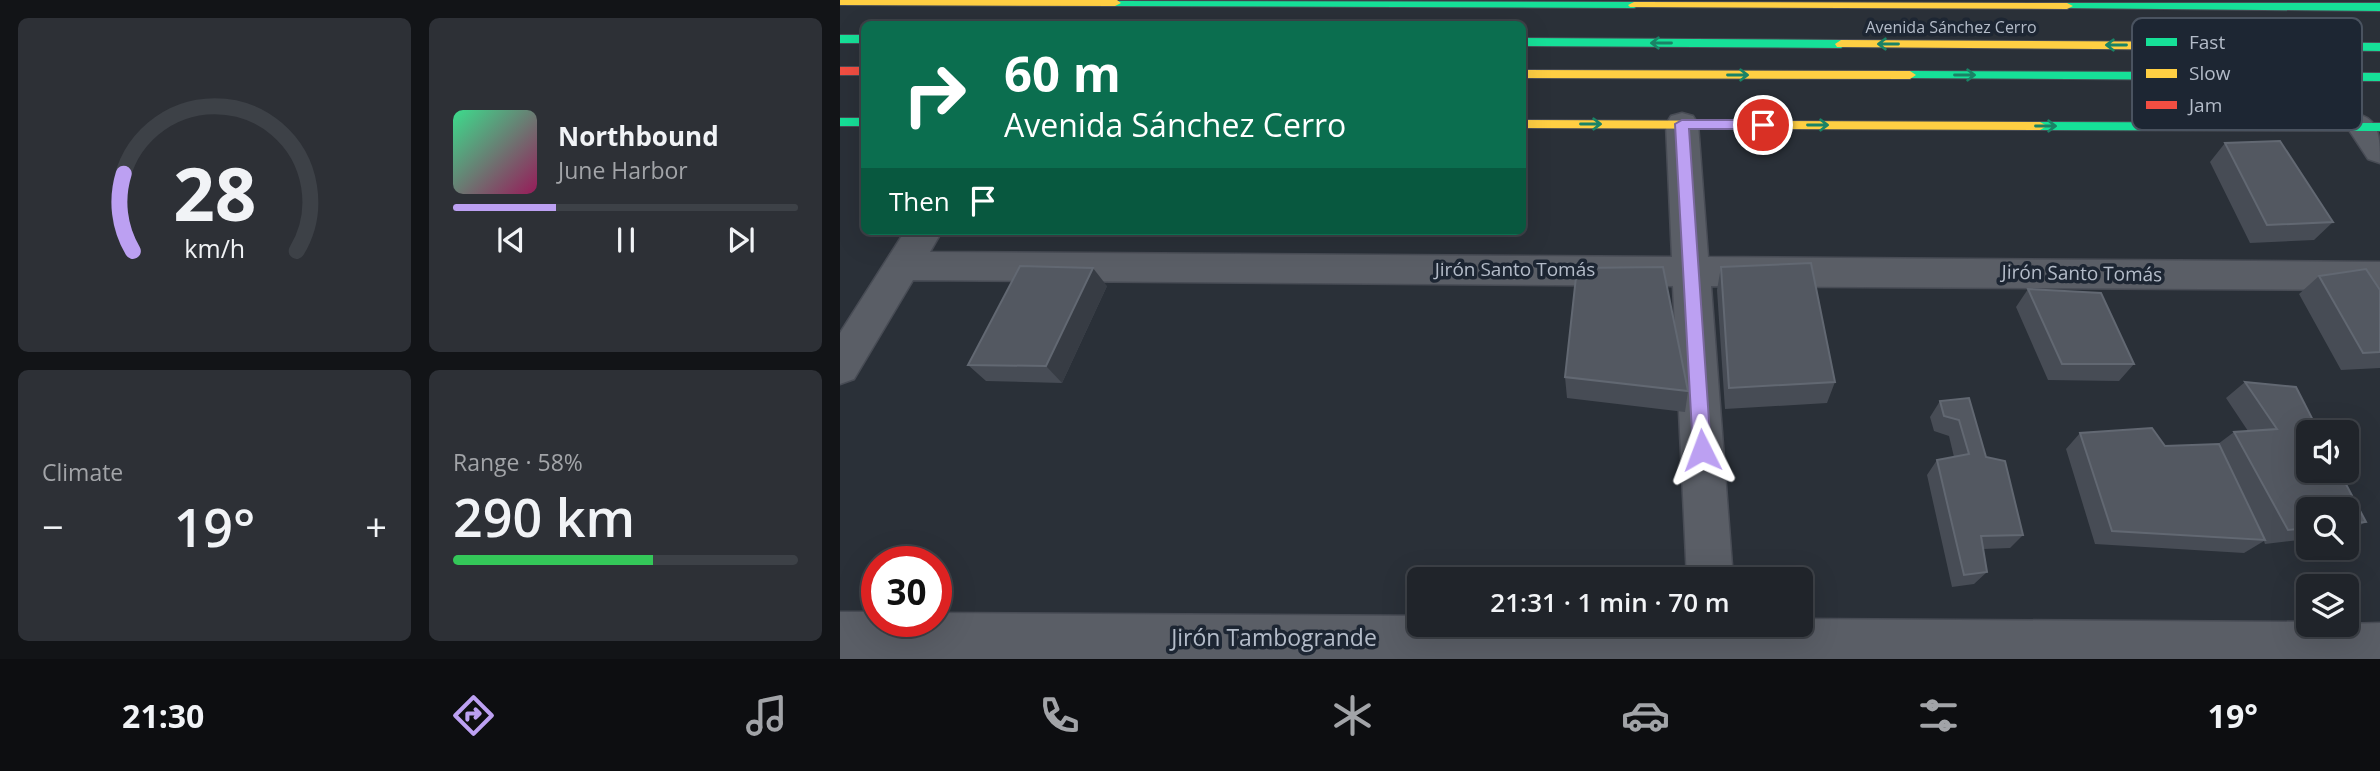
<!DOCTYPE html>
<meta charset="utf-8">
<style>
body{margin:0;font-family:"Open Sans",sans-serif;background:#2d3036;color:#f1f3f6;height:100vh;display:flex;flex-direction:column;font-size:26px;white-space:nowrap}
*{box-sizing:border-box;margin:0}
p{font-size:23px;color:#a2a4a8}
.icon{flex:none;width:38px;height:38px;fill:none;stroke:currentColor;stroke-width:2;stroke-linecap:round;stroke-linejoin:round}
.map{position:relative;flex:1;overflow:hidden}
.sheet{display:flex;flex-direction:column;gap:18px;padding:18px;background:#121417;width:840px}
.sheet>*{flex:none}
.banner{position:absolute;left:21px;top:21px;width:665px;height:214px;border-radius:10px;box-shadow:0 7px 28px #0002,0 0 0 2px #3d4147;background:#0b6e4f;color:#fff;overflow:hidden}
.buttons{position:absolute;left:1456px;top:420px;display:grid;gap:14px}
.buttons a{display:grid;place-items:center;width:63px;height:63px;border-radius:10px;background:#20242a;box-shadow:0 7px 28px #0002,0 0 0 2px #3d4147;font-size:35px}
.speed{position:absolute;left:21px;top:546px;display:flex;gap:14px;font-size:35px;font-weight:700;text-align:center}
.speed>*{display:grid;place-content:center;width:91px;height:91px;border-radius:50%;background:#20242a;box-shadow:0 7px 28px #0002,0 0 0 2px #3d4147;line-height:1}
.speed .limit{border:10px solid #d22;background:#fff;color:#111}
.pin{position:absolute;display:grid;place-items:center;width:60px;height:60px;color:#fff;margin:-30px;border:4px solid #fff;border-radius:50%;box-shadow:0 2px 7px #0007}
.me{position:absolute;width:77px;margin:-38px;rotate:357deg;stroke-linejoin:round;filter:drop-shadow(0 0 5px #0008)}
.turn{display:flex;align-items:center;gap:24px;height:147px;padding:0 28px;font-size:32px}
.turn .icon{width:91px;height:91px;stroke-width:2.5}
.turn b{display:block;font-size:49px;line-height:60px}
.then{display:flex;align-items:center;height:66px;padding:0 28px;background:#0003;gap:14px;font-size:26px}
.big{font-size:52px;font-weight:600;line-height:1.1}
.sheet .card{flex:1;display:flex;flex-direction:column;justify-content:center;gap:10px;min-width:0;padding:0 24px;border-radius:10px;background:#2d3036}
.sheet .dial{align-items:center;gap:0}
.dial svg{height:182px;overflow:visible;fill:none;stroke:#3d4147;stroke-width:7;stroke-linecap:round;text-anchor:middle}
.dial text{fill:#f1f3f6;stroke:none}
.song{display:flex;align-items:center;gap:21px}
.cover{width:84px;height:84px;border-radius:10px;background:linear-gradient(135deg,hsl(150 70% 55%),hsl(330 70% 35%))}
.played{height:7px;border-radius:4px;background:linear-gradient(90deg,#bca0f2 30%,#3d4147 30%)}
.keys{display:flex;justify-content:space-around;direction:ltr}
.heat{display:flex;justify-content:space-between;align-items:center;font-size:38px;direction:ltr}
.charge{height:10px;border-radius:5px;background:linear-gradient(90deg,#34c759 58%,#3d4147 0)}
.sheet .tiles{flex:1;display:grid;gap:18px;grid-template-columns:repeat(2,1fr)}
.trip{position:absolute;left:567px;top:567px;width:406px;height:70px;border-radius:10px;background:#20242a;box-shadow:0 7px 28px #0002,0 0 0 2px #3d4147;font-weight:600;line-height:70px;text-align:center}
.dock{display:flex;height:112px;justify-content:space-around;align-items:center;background:#0d0e11;color:#a2a4a8}
.dock .icon{width:49px;height:49px}
.dock .active{color:#bca0f2}
.dock b{font-size:32px;color:#f1f3f6}
main{display:flex;flex:1;min-height:0}
.map>svg:first-child{display:block}
.lines{fill:none;stroke-linecap:round;stroke-linejoin:round}
.street-casing{stroke:#484c55;stroke-width:3}
.fast-casing{stroke:#484c55;stroke-width:2}
.slow-casing{stroke:#484c55;stroke-width:2}
.jam-casing{stroke:#484c55;stroke-width:2}
.street{fill:#5a5e66;fill-rule:evenodd}
.fast{fill:#16e098;fill-rule:evenodd}
.slow{fill:#ffcf43;fill-rule:evenodd}
.jam{fill:#f24e42;fill-rule:evenodd}
.wall{fill:#474c55}
.shaded-wall{fill:#373c44}
.building{fill:#535861;stroke:#626872;stroke-width:2}
.oneway{stroke:#1a8366}
.route{fill:#bca0f2;stroke:#7a689d;stroke-width:2}
.labels{text-anchor:middle;stroke-width:7;stroke-linejoin:round;paint-order:stroke}
.far-street-label{font-size:16px;fill:#b4bcc9;stroke:#1d2633}
.street-label{font-size:19px;fill:#b4bcc9;stroke:#1d2633}
.near-street-label{font-size:23px;fill:#b4bcc9;stroke:#1d2633}
.key{fill:#1d2633;stroke:#4a5360;stroke-width:2}
.key-label{font-size:19px;fill:#b4bcc9}
</style>
<main>
<section class="sheet">
<div class="tiles">
<div class="card dial"><svg viewBox="0 0 100 80">
<path d="M14 69A42 42 0 1 1 86 69"/>
<path d="M14 69A42 42 0 0 1 10 35" stroke="#bca0f2"/>
<text x="50" y="56" font-size="32" font-weight="700">28</text>
<text x="50" y="72" font-size="11">km/h</text>
</svg></div>
<div class="card">
<div class="song"><i class="cover"></i><div><b>Northbound</b><p>June Harbor</p></div></div>
<div class="played"></div>
<div class="keys"><svg class="icon" aria-label="previous" viewBox="0 0 24 24"><path d="M18 5L8 12l10 7zM5 5v14"/></svg><svg class="icon" aria-label="pause" viewBox="0 0 24 24"><path d="M8 5v14M16 5v14"/></svg><svg class="icon" aria-label="next" viewBox="0 0 24 24"><path d="M6 5l10 7-10 7zM19 5v14"/></svg></div>
</div>
<div class="card"><p>Climate</p>
<div class="heat"><a>−</a><b class="big">19°</b><a>+</a></div>
</div>
<div class="card"><p>Range · 58%</p><b class="big">290 km</b><div class="charge"></div></div>
</div>
</section>
<div class="map">
<svg width="1540" height="659" viewBox="0 0 1540 659">
<rect width="100%" height="100%" fill="#2a3038"/>
<g class="lines">
<defs>
<path id="street" d="M842,113L853,116L858,124L868,257L1540,262V290L871,286L893,579H847L833,286L73,280L14,379L0,384V333L65,231H102L90,252L832,257L826,124L831,116Z
M1523,116C1540,122 1540,142 1540,163L1528,159L1507,127L1512,119Z
M0,612H37V621H96V613L579,616V625H961V619L1468,622V625L1540,623V659H0Z"/>
<path id="fast" d="M271,1L794,2L800,5L794,8L275,6L271,5Z
M1227,3H1540V11L1223,8L1221,6Z
M0,35H24V43H0Z
M682,38L1001,40L1007,44L1001,48L682,46Z
M1385,42L1540,43V51L1381,49L1379,46Z
M1070,71L1540,73V81L1066,78V72Z
M0,118H24V126H0Z
M1200,122L1540,123V131L1200,130L1193,126Z"/>
<path id="slow" d="M0,0H277L281,3L275,6L0,5Z
M794,2L1227,3L1233,6L1227,9L790,7L788,5Z
M1001,40L1385,42L1391,46L1385,50L997,47L995,44Z
M682,70L1070,71L1076,75L1070,79L682,78Z
M682,120L1200,122L1207,126L1200,130L682,128Z"/>
<path id="jam" d="M0,67H24V75H0Z"/>
</defs>
<use href="#street" class="street-casing"/>
<use href="#fast" class="fast-casing"/>
<use href="#slow" class="slow-casing"/>
<use href="#jam" class="jam-casing"/>
<use href="#street" class="street"/>
<use href="#fast" class="fast"/>
<use href="#slow" class="slow"/>
<use href="#jam" class="jam"/>
</g>
<path class="wall" d="M1385,143L1493,222L1474,240L1410,243L1370,162Z
M881,267L995,382L987,403L885,409L877,290Z
M1479,276L1540,290V368L1501,370L1459,294Z
M267,286L222,383L146,381L128,365Z
M1188,289L1294,364L1279,381L1208,380L1176,307Z
M725,377L848,391L845,412L727,398Z
M1405,382L1526,522L1507,532V509H1468V539L1425,544L1424,541L1404,553L1255,544L1226,449L1240,433L1325,446L1378,444L1394,432L1408,431L1386,398Z
M1129,398L1146,457L1183,535L1170,548L1143,549L1147,572L1134,584L1112,587L1087,475L1097,460L1114,457L1109,436L1094,431L1090,417L1100,401Z"/>
<path class="shaded-wall" d="M253,268L267,286L222,383L206,366Z"/>
<path class="building" d="M1440,141L1493,222L1427,225L1385,143Z
M971,263L995,382L889,388L881,267Z
M180,266L253,268L206,366L128,365Z
M823,267L848,391L725,377L737,268Z
M1526,269L1540,290V352L1523,353L1479,276Z
M1188,289L1261,293L1294,364H1222Z
M1405,382L1456,387L1479,432H1468V471H1499L1526,522L1507,524V509H1468V528L1448,530L1394,432L1437,429Z
M1129,398L1146,457L1165,461L1183,535L1141,536L1147,572L1124,575L1097,460L1129,454L1119,420L1104,416L1100,401Z
M1312,428L1325,446L1379,444L1425,540L1272,531L1240,433Z"/>
<defs><path id="oneway-shaft" d="M-6 0H5M1.5-3L5.5 0L1.5 3" fill="none" stroke-width="1.6" stroke-linecap="round" stroke-linejoin="round" transform="scale(1.75)"/></defs>
<g class="oneway">
<use href="#oneway-shaft" transform="translate(821 43) rotate(-180)"/>
<use href="#oneway-shaft" transform="translate(1048 44) rotate(-180)"/>
<use href="#oneway-shaft" transform="translate(1276 45) rotate(-180)"/>
<use href="#oneway-shaft" transform="translate(898 75)"/>
<use href="#oneway-shaft" transform="translate(1125 75)"/>
<use href="#oneway-shaft" transform="translate(751 124)"/>
<use href="#oneway-shaft" transform="translate(978 125)"/>
<use href="#oneway-shaft" transform="translate(1206 126)"/>
</g>
<path class="route" d="M842,120H923L929,125L923,129H849L871,450L862,458L853,450L835,124Z"/>
<g class="labels">
<g class="far-street-label">
<text x="1111" y="33">Avenida Sánchez Cerro</text>
</g>
<g class="street-label">
<text x="675" y="276">Jirón Santo Tomás</text>
<text transform="translate(1242 273) rotate(1)" y="7">Jirón Santo Tomás</text>
</g>
<g class="near-street-label">
<text x="434" y="646">Jirón Tambogrande</text>
</g>
</g>
<rect x="1292" y="18" width="230" height="112" rx="10" class="key"/>
<rect x="1306" y="38" width="31" height="8" fill="#16e098"/>
<rect x="1306" y="69" width="31" height="9" fill="#ffcf43"/>
<rect x="1306" y="101" width="31" height="8" fill="#f24e42"/>
<g class="key-label">
<text x="1349" y="49">Fast</text>
<text x="1349" y="80">Slow</text>
<text x="1349" y="112">Jam</text>
</g>
</svg>
<div class="buttons">
<a><svg class="icon" aria-label="sound" viewBox="0 0 24 24"><path d="M4 9h4l5-4v14l-5-4H4zM17 9q2 3 0 6"/></svg></a>
<a><svg class="icon" aria-label="search" viewBox="0 0 24 24"><circle cx="10" cy="10" r="6"/><path d="M15 15l6 6"/></svg></a>
<a><svg class="icon" aria-label="layers" viewBox="0 0 24 24"><path d="M12 4l9 5-9 5-9-5zM3 14l9 5 9-5"/></svg></a>
</div>
<div class="speed"><div class="limit">30</div></div>
<div class="pin" style="left:923px;top:125px;background:#d93025"><svg class="icon" aria-label="arrive" viewBox="0 0 24 24"><path d="M6 21V4h12l-3 4 3 4H6"/></svg></div>
<svg class="me" style="left:862px;top:450px" viewBox="-20 -20 40 40"><path d="M0-17L14 15 0 8-14 15z" fill="#bca0f2" stroke="#fff" stroke-width="4"/></svg>
<div class="trip">21:31 · 1 min · 70 m</div>
<div class="banner">
<div class="turn"><svg class="icon" aria-label="right" viewBox="0 0 24 24"><path d="M7 20v-9h11M14 6l5 5-5 5"/></svg><div><b>60 m</b>Avenida Sánchez Cerro</div></div>
<div class="then">Then<svg class="icon" aria-label="arrive" viewBox="0 0 24 24"><path d="M6 21V4h12l-3 4 3 4H6"/></svg></div>
</div>
</div>
</main>
<nav class="dock">
<b>21:30</b>
<svg class="icon active" aria-label="directions" viewBox="0 0 24 24"><path d="M12 3l9 9-9 9-9-9zM9 14v-3h6M13 9l2 2-2 2"/></svg>
<svg class="icon" aria-label="music" viewBox="0 0 24 24"><path d="M9 18V5l10-2v13"/><circle cx="6" cy="18" r="3"/><circle cx="16" cy="16" r="3"/></svg>
<svg class="icon" aria-label="phone" viewBox="0 0 24 24"><path d="M5 4h4l2 5-3 2q2 4 5 5l2-3 5 2v4C11 20 4 13 5 4z"/></svg>
<svg class="icon" aria-label="climate" viewBox="0 0 24 24"><path d="M12 3v18M4 7l16 10M4 17L20 7"/></svg>
<svg class="icon" aria-label="car" viewBox="0 0 24 24"><path d="M5 17H2v-5l4-1 3-4h7l3 4 3 1v5h-3M9 17h6M6 11h13"/><circle cx="7" cy="17" r="2"/><circle cx="17" cy="17" r="2"/></svg>
<svg class="icon" aria-label="filters" viewBox="0 0 24 24"><path d="M4 7h16M4 17h16"/><circle cx="9" cy="7" r="2"/><circle cx="15" cy="17" r="2"/></svg>
<b>19°</b>
</nav>
